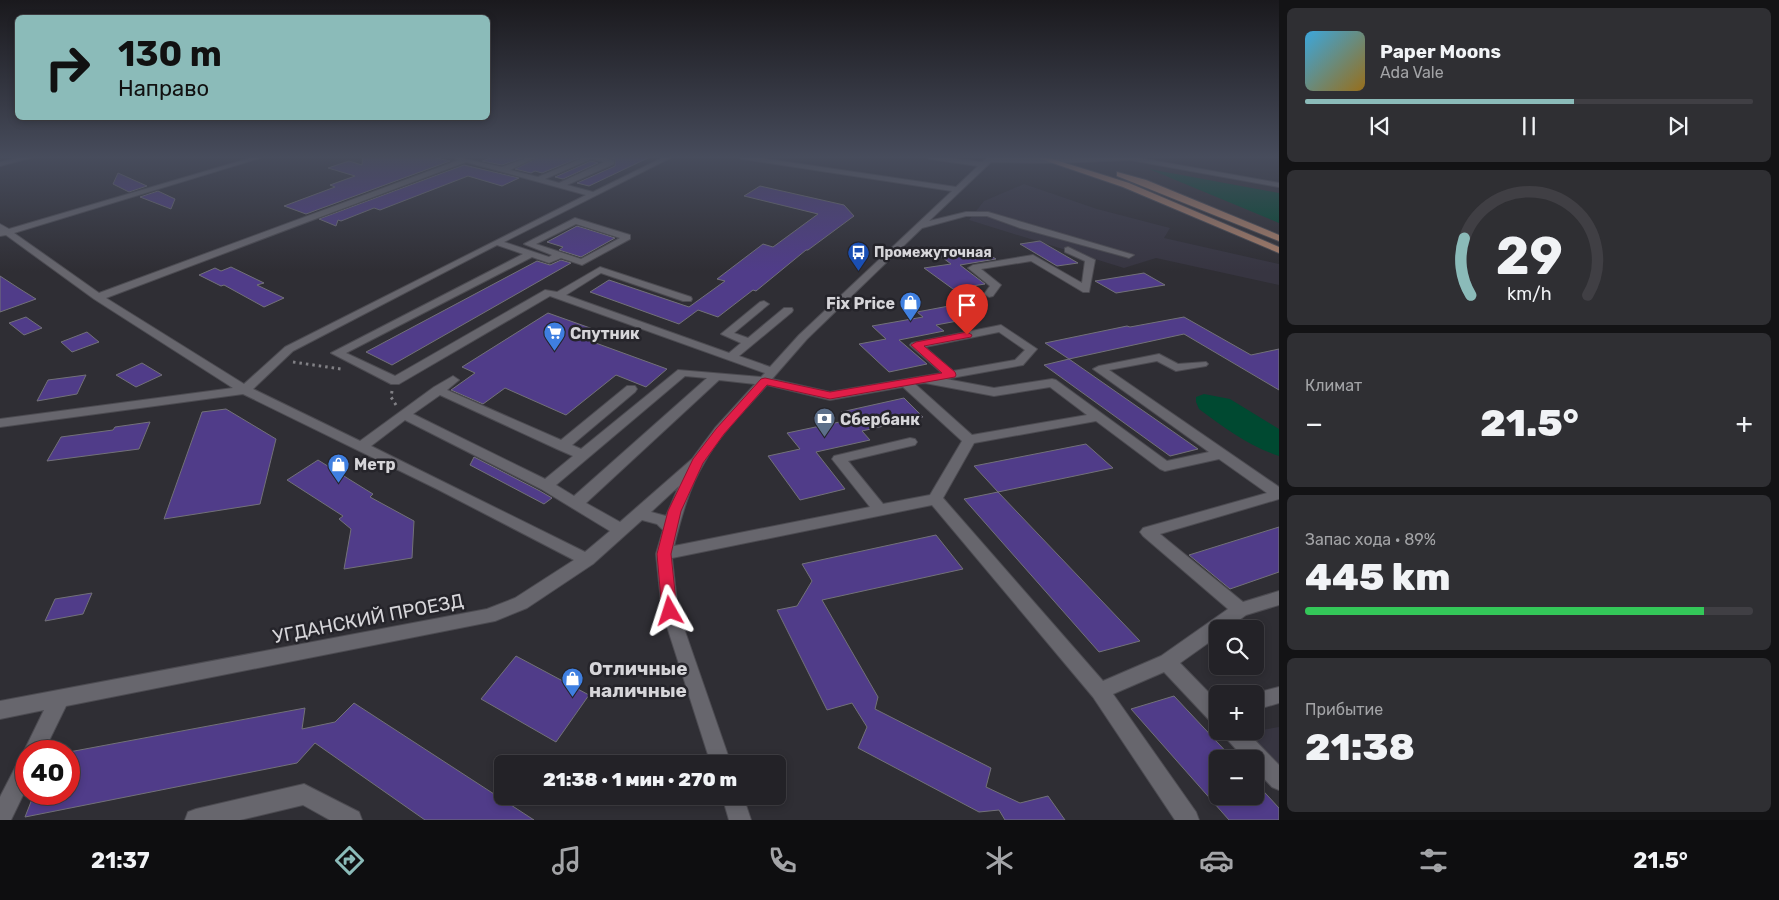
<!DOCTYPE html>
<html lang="ru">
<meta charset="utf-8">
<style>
body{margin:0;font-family:Rubik,sans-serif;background:#2f2f33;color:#f1f3f6;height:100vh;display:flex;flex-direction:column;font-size:19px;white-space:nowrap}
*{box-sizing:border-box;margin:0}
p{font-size:16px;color:#a3a4a7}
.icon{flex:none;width:28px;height:28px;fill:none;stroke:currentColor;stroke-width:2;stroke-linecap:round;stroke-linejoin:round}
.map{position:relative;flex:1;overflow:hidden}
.side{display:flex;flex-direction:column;gap:8px;padding:8px;background:#131315;width:500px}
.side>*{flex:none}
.banner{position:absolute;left:15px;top:15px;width:475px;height:105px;border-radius:8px;box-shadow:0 2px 8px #0003,0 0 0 1px #403f44;background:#8bbbb9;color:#111;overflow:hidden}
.fabs{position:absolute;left:1209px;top:620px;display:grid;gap:10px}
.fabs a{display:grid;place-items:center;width:55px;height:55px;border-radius:8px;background:#232227;box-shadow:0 2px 8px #0003,0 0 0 1px #403f44;font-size:25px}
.speed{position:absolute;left:15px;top:740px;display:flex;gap:10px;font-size:25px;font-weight:700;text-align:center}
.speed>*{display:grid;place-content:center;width:65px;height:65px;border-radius:50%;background:#232227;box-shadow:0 2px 8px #0003,0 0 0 1px #403f44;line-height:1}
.speed .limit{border:8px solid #d22;background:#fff;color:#111}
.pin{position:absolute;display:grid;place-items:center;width:42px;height:42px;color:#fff;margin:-51px -21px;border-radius:50% 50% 50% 0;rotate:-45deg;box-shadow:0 0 5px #0007}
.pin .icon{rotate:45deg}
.me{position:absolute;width:55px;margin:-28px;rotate:354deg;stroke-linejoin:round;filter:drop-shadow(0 0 4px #0008)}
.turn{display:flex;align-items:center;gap:18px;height:105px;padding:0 20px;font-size:22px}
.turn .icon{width:65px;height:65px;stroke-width:2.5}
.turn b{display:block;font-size:35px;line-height:42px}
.big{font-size:38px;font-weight:800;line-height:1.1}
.side .widget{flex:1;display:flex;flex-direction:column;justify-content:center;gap:8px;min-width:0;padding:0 18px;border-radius:8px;background:#2f2f33}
.side .dial{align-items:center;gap:0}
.dial svg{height:130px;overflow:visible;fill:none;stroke:#403f44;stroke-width:7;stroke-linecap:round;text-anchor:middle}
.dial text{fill:#f1f3f6;stroke:none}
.song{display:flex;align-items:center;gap:15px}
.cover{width:60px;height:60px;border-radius:8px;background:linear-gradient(135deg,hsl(200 70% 55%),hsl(40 70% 35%))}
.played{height:5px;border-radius:2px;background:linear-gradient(90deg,#8bbbb9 60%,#403f44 60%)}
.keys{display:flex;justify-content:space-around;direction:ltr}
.heat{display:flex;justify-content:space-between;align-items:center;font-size:28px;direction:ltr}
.charge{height:8px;border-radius:4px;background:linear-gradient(90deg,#34c759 89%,#403f44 0)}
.trip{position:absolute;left:494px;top:755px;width:292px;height:50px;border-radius:8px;background:#232227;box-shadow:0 2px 8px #0003,0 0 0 1px #403f44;font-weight:800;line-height:50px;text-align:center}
.menu{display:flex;height:80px;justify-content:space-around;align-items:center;background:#0e0e10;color:#a3a4a7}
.menu .icon{width:35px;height:35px}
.menu .on{color:#8bbbb9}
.menu b{font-size:22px;color:#f1f3f6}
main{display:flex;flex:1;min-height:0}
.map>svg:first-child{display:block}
.built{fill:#373541}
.green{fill:#004931}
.building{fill:#503c89;stroke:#727178}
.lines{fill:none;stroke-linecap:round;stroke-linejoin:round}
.minor-casing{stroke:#4c4b51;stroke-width:2}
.major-casing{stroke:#4c4b51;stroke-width:2}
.path{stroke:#818085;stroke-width:3;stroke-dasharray:2.5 4;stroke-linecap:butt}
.minor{fill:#67666d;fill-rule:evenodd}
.major{fill:#aa7f69;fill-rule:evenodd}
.route{fill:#e11d48;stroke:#92132f}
.labels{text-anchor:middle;stroke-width:5;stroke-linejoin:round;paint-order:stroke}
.far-poi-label{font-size:14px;font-weight:bold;fill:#d6d5d9;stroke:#25242a;text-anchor:start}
.poi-label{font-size:16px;font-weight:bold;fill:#d6d5d9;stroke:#25242a;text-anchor:start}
.near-street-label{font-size:19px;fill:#d6d5d9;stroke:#25242a}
.near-poi-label{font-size:19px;font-weight:bold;fill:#d6d5d9;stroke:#25242a;text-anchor:start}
</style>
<main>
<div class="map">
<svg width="1279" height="820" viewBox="0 0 1279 820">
<rect width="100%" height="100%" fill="#2f2e34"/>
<path class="built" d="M1024,184L1097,209L1170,228L1164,238L1279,264V285L1156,258L1124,268L969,220L984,201Z
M1279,727V768L1245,733Z"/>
<path class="green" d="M1149,169L1279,193V223Z
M1204,394L1230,399L1279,429V456C1250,447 1223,427 1199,409L1196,402V397Z"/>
<path class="building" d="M363,157H432L450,161L306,214L284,206L335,187L330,185L355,176L328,168L349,161L362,165Z
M493,157H525L502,165L482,161Z
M539,157H581L542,173L535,171L531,173L515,169Z
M606,157H650L589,186L577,183L615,166V159Z
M591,161L598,163L563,179L555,177Z
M464,165L519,178L502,186L468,176L380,210L374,208L341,221L338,220L336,226L319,219Z
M118,173L147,186L129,192L113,184Z
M760,186L844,205L854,216L808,250H806L756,291L753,290L718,317L698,310L679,324L590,292L609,280L689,307L725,281L717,279L763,244L773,247L818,214L744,196Z
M158,191L175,199L171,209L140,197Z
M577,226L587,229L615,238L581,257L559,250L563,247L547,242Z
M1040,241L1078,263L1057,266L1020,244Z
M980,249L996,259L960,265L985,284L953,289L924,268L951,264L939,255Z
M561,260L571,263L392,365L366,352L537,261L550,265Z
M231,267L264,283L257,285L284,298L264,307L224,285L221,286L199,275L215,268L221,271Z
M1144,273L1165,285L1116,293L1095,281Z
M0,276L20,289L36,299L0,312Z
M965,303L984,316L936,325L944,331L899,340L927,364L889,372L859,344L886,339L872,326L923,317L917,312Z
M548,313L593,329L582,338L667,369L646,387L616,375L566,415L505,388L483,404L451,390L475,373L462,367Z
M26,317L42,328L24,335L9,323Z
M1184,317L1251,355L1279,349V390L1184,334L1069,359L1045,343L1127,326L1130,327Z
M87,332L99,342L72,352L61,342Z
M1069,359L1198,449L1170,456L1044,365Z
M142,363L162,375L136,387L116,375Z
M86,375L77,394L37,401L48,380Z
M904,398L923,417L862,431L870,440L816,452L845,489L800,500L768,456L800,449L787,433L849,420L841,412Z
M226,409L276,439L260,504L164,519L202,412Z
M150,422L139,449L47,461L61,437L113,430L115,427Z
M1086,444L1113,468L998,492L974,466Z
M474,457L540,491L552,498L544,504L470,465Z
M318,460L373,494L370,497L414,521L412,558L344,569L351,529L339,519L343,516L287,480Z
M998,492L1140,641L1099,652L964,499Z
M1279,527V572L1230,589L1189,555Z
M936,535L963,569L822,600L878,697L875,709L991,768L986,787L1020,803L1048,796L1065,820H1005L999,810L979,812L858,748L867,727L852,703L827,710L777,610L797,606L812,581L802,564Z
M92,593L83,614L45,621L55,599Z
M516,656L589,695L556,742L481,699Z
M1174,696L1233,759H1218V796H1255V782L1279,808V820H1229L1131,709Z
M354,703L534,820H425L315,743L297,763L25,817L34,794H69V752L305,708L302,729L335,722Z"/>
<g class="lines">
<defs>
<path id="minor" d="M23,157H34L0,166V162Z
M254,157H263L14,233L99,293L459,160L456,159L455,157L502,167L529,157H537L510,170L538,177L585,157H597L614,160V164L567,185L593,192L664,157H672L504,242L549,257L552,255L524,244L575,218L630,235V239L582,265L561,258L549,263L532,257L346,353L395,376L545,290L557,292L600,267L691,297L692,299L691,301H683L601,273L566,295L729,353L741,343L721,334L760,302L764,301L769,304L734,333L748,338L784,308H792L793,310L792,312L739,356L770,367L799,335L952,191L742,159L739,157H754L956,187L978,166L929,159L926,157H941L982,162L988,157L1054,159L1134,157L1279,183V187L1130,160L1054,163L991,162L929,221L966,212H988L1134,255L1129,258L1126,257L1020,228L987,216H966L922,228L807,339L772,379L830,392L942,373L912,347L910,345L912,343L1001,325L1037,349L1023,365L946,379L994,388L1052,379L1056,380L1167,461L1209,452L1093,369L1099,366L1159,354L1178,364L1206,362L1208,364L1206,366L1176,371L1157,361L1109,370L1279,487V499L1160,534L1243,602L1279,591V605L1246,615L1227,629H1218V636L1180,663L1218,702V725L1211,722L1164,672L1113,694L1196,812L1199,820H1175L1093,697L932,505L672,558L678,611L731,764H711L662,611L656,554L663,530L657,524L642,520L593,564L527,608L495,621L66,706L44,751H26V756L24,751L44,710L0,719V701L487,609L515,598L574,560L437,489L243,394L0,427V419L233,388L94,299L6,235L0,236V224L9,229ZM591,159L604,162L559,183L545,179ZM466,162L586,195L285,347L244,384L106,298ZM576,224L620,238L581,259L536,244ZM497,245L523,254L331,353L391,384H399L550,296L765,373L761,377L678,370L581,449L572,445L635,392L637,389L635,386H627L561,440L447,390L459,380L453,376L434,387L360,441L253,389L293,351ZM999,332L1025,350L1015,360L953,371L925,347ZM685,376L707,378L574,496L556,485ZM719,380L755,384L715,428L692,459L620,522L586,503ZM925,383L994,396L1050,387L1087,415L972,435L915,384ZM767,385L830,400L903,387L962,441L930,495L883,504L848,461L915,445L917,442L915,439L910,438L834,456L832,459L870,507L674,546C681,518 689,488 704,463C720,434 745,410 767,385ZM440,395L557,449L573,456L545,479L413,414ZM405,420L541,489L610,531L585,552L371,446ZM1096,421L1160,469L1165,471L1219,459L1267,493L1143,528L1140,532L1143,536L1228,609L1161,656L1103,681L943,498L974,443ZM679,486L666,516L651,512Z
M1068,247L1095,260L1089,292H1083L1031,261L981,269L1001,285L993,296L989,297L984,294L990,286L968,268L973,265L1033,255L1082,283L1085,261L1065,252V248Z
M1279,687V703L1255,710V694H1252Z
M1222,731H1246L1279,765V790L1272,787L1255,769V759H1245L1225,737Z
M26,757V789L11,820H0V797L19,760Z
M304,784L359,812L362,820H330L303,805L240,820H185L188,812L196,809Z
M722,796H743L751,820H729Z"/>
<path id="major" d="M1037,157H1046L1129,183L1279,247V253L1123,187L1038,158Z
M1117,172L1146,180L1279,235V241L1117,176Z"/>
</defs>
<use href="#minor" class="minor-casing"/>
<use href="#major" class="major-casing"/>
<path class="path" d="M293,362L341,369
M392,391L391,397L396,405"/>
<use href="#minor" class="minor"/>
<use href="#major" class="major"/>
</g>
<linearGradient id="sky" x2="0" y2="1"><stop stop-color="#1a191d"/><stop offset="0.58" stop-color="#474c5c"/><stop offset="1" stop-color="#474c5c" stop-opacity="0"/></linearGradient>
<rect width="1279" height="271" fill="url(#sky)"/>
<path class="route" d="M967,332L972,335L971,337L924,346L955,372L956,375L955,377L830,399L767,385L724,434L703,463L681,511L671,554L677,611L675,615L670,617L664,615L662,611L657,554L668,511L693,459L716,429L761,379L765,378L830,392L942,373L911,345L916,342Z"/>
<defs>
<symbol id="bus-pin" viewBox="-11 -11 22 30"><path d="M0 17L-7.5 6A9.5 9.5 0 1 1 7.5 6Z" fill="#1a4fb4" stroke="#25242a"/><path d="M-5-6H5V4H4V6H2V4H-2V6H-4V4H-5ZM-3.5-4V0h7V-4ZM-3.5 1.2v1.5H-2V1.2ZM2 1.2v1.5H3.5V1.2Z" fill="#fff"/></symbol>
<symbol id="shop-pin" viewBox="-11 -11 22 30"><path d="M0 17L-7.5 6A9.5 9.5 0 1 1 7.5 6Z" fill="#3f7fe0" stroke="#25242a"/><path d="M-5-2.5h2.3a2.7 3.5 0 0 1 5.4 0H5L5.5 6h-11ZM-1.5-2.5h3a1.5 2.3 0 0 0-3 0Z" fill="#fff"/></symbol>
<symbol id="supermarket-pin" viewBox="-11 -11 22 30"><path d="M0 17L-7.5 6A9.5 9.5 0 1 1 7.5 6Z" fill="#3f7fe0" stroke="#25242a"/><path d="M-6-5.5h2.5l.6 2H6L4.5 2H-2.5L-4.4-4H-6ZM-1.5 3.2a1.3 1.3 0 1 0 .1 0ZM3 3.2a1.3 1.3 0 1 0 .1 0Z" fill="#fff"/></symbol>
<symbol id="bank-pin" viewBox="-11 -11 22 30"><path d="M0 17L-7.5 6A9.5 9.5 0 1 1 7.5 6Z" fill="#5c6f8a" stroke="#25242a"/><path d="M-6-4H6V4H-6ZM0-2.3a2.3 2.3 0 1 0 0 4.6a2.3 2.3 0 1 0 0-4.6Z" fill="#fff"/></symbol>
</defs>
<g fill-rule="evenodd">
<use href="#bus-pin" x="846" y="240" width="25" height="34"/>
<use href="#shop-pin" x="898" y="290" width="25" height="34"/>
<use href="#supermarket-pin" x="542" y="320" width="25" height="34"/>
<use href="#bank-pin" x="812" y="406" width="25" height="34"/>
<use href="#shop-pin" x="326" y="452" width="25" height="34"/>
<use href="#shop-pin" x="560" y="666" width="25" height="34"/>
</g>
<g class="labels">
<g class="far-poi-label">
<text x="874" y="257">Промежуточная</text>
</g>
<g class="poi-label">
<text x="895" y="309" text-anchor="end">Fix Price</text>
<text x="570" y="339">Спутник</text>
<text x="840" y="425">Сбербанк</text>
<text x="354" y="470">Метр</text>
</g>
<g class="near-street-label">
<text transform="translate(368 618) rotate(-11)" y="7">УГДАНСКИЙ ПРОЕЗД</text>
</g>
<g class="near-poi-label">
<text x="589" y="675">Отличные<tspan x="589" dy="22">наличные</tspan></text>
</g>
</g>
</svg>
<div class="fabs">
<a><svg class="icon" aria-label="search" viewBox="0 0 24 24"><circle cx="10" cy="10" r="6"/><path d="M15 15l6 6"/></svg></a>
<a>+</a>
<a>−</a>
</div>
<div class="speed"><div class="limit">40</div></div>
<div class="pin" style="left:967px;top:335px;background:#d93025"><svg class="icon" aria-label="arrive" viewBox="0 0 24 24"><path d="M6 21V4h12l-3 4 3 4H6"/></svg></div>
<svg class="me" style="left:670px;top:611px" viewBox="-20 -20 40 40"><path d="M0-17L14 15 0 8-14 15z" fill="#e11d48" stroke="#fff" stroke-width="4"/></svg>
<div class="trip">21:38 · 1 мин · 270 m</div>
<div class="banner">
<div class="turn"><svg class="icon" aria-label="right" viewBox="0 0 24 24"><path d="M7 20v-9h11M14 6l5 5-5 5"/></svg><div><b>130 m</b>Направо</div></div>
</div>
</div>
<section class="side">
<div class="widget">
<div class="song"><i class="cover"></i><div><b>Paper Moons</b><p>Ada Vale</p></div></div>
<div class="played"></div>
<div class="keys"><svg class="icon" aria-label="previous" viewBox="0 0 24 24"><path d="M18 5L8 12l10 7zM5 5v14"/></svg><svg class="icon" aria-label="pause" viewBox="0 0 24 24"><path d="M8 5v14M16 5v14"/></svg><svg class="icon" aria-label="next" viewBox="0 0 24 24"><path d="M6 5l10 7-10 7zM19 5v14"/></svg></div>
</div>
<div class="widget dial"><svg viewBox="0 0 100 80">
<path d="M14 69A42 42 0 1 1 86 69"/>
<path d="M14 69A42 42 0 0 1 10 34" stroke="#8bbbb9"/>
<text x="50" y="56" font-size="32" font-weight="700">29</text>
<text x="50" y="72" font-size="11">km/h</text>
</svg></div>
<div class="widget"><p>Климат</p>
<div class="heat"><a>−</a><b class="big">21.5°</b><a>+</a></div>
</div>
<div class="widget"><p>Запас хода · 89%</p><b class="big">445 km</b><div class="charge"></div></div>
<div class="widget"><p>Прибытие</p><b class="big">21:38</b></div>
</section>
</main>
<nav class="menu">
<b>21:37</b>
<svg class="icon on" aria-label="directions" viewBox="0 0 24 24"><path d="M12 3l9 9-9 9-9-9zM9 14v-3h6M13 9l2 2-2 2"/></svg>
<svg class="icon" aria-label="music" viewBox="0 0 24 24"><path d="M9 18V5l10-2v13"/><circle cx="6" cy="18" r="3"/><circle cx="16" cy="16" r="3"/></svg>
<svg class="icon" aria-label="phone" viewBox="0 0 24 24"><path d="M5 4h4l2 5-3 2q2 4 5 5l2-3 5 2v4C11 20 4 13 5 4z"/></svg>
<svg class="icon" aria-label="climate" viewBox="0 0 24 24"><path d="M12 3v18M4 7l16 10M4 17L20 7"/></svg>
<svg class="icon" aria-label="car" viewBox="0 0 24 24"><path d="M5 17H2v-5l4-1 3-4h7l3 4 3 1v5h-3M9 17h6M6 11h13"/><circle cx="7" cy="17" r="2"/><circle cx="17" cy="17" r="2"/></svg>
<svg class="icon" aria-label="filters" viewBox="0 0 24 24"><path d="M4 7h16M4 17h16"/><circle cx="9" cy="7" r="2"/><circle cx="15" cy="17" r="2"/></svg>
<b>21.5°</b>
</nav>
